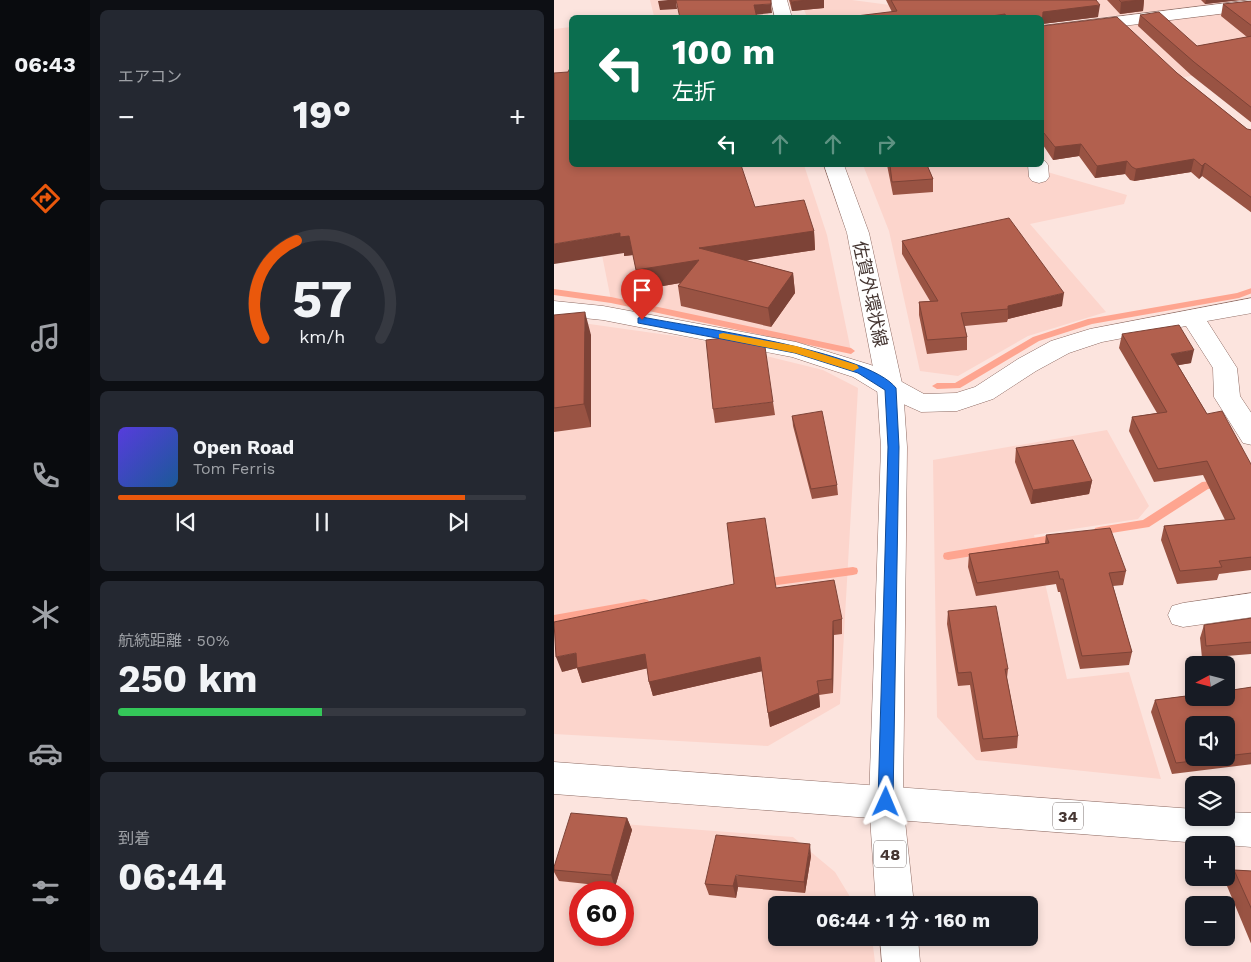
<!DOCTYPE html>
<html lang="ja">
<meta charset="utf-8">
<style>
body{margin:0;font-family:"Work Sans","Noto Sans JP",sans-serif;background:#242831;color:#f1f3f6;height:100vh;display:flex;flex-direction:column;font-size:19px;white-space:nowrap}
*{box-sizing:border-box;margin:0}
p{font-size:16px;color:#9ea1a6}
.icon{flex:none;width:28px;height:28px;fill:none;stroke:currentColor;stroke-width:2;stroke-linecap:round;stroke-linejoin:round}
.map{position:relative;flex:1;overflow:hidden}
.details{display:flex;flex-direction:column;gap:10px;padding:10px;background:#0d0f14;width:464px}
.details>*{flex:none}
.banner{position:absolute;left:15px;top:15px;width:475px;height:152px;border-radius:8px;box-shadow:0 2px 8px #0003;background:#0b6e4f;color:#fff;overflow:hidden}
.needle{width:32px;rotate:263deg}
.fabs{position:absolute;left:631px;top:656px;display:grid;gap:10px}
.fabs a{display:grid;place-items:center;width:50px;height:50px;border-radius:8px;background:#171b24;box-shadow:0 2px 8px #0003;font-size:25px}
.speed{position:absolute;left:15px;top:881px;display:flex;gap:10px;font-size:25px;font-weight:700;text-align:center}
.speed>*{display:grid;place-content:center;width:65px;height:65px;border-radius:50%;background:#171b24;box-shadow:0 2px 8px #0003;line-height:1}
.speed .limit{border:8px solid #d22;background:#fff;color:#111}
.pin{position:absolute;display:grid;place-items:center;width:42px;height:42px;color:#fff;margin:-51px -21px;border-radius:50% 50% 50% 0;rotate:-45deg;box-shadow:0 0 5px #0007}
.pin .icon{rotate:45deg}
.me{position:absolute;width:55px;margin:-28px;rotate:1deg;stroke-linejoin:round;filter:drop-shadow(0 0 4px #0008)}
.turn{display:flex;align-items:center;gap:18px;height:105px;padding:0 20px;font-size:22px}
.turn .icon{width:65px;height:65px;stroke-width:2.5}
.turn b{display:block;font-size:35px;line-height:42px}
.lanes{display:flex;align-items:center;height:48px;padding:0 20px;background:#0003;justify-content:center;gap:25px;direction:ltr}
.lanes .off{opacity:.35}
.big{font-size:38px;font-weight:700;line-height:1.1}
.details .card{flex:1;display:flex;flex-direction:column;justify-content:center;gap:8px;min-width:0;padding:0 18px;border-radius:8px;background:#242831}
.details .dial{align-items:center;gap:0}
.dial svg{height:130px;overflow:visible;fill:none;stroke:#363941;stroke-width:7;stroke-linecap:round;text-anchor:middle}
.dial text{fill:#f1f3f6;stroke:none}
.song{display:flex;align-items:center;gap:15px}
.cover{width:60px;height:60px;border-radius:8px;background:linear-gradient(135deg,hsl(250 70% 55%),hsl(210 70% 35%))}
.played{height:5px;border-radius:2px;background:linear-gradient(90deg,#ea580c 85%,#363941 85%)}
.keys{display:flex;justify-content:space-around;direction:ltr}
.heat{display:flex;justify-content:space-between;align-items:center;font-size:28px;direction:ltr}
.charge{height:8px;border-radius:4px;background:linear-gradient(90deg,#34c759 50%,#363941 0)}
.trip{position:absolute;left:214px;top:896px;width:270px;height:50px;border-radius:8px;background:#171b24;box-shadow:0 2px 8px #0003;font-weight:700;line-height:50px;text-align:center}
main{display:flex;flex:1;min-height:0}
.tab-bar{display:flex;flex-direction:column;width:90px;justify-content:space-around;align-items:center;background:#090b0e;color:#9ea1a6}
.tab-bar .icon{width:35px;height:35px}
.tab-bar .active{color:#ea580c}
.tab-bar b{font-size:22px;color:#f1f3f6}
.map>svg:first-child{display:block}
.built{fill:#fcd5cc;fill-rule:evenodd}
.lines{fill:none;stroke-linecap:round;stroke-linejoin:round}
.stream{fill:#fea590;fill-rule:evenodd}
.minor-casing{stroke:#8e6b63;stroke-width:1}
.secondary-casing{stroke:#8e6b63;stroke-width:1}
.primary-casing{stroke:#8e6b63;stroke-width:1}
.trunk-casing{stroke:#8e6b63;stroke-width:1}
.minor{fill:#fff;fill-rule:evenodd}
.secondary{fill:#fff;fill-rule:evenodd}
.primary{fill:#fff;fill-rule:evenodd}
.trunk{fill:#fff;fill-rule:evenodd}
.wall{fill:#995343;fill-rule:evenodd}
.shaded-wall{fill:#7d4337}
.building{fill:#b2604e;stroke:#7d4337}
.route{fill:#1a73e8;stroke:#114b97}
.slow{fill:#f59e0b}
.labels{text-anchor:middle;stroke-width:5;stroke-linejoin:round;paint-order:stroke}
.shield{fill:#fff;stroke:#7d7270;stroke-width:1}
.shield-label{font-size:16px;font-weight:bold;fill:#453632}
.street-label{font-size:18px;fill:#453632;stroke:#fff}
</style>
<main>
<nav class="tab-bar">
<b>06:43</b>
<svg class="icon active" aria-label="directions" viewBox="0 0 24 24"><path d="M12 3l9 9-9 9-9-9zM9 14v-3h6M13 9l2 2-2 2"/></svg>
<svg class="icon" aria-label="music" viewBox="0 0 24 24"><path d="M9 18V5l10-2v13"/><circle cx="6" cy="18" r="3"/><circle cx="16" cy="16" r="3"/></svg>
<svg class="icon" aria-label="phone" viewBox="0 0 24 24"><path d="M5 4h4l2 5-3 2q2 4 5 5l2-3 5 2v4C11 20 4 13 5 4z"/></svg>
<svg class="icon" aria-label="climate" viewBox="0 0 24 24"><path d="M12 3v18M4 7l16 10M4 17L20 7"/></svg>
<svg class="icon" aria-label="car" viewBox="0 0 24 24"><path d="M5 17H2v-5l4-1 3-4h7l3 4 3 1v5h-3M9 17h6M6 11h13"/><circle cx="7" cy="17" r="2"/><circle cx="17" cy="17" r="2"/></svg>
<svg class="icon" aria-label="filters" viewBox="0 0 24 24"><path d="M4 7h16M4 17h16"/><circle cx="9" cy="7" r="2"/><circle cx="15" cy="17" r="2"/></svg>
</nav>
<section class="details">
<div class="card"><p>エアコン</p>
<div class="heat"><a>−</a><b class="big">19°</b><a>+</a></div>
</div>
<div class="card dial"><svg viewBox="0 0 100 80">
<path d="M14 69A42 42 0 1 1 86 69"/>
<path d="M14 69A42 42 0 0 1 34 9" stroke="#ea580c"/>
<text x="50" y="56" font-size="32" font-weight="700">57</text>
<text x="50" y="72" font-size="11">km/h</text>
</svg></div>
<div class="card">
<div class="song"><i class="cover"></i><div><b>Open Road</b><p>Tom Ferris</p></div></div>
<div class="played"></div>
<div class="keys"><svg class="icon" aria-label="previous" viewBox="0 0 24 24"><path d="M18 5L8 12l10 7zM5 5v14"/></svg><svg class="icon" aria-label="pause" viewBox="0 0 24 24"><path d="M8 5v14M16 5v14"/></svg><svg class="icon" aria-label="next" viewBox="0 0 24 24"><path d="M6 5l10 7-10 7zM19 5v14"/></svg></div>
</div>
<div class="card"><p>航続距離 · 50%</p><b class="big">250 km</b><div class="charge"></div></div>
<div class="card"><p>到着</p><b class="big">06:44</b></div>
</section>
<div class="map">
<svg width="698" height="962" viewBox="0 0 698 962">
<rect width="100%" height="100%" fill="#fce4de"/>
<path class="built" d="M96,0H210L215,17L95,18L100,16Z
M246,0H298L336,5L364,0H698L488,24V18L253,17Z
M697,9V66L588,84L488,32Z
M17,27V77L0,79V29Z
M30,165H250L273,235L297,351L57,300Z
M309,165H469L573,195L570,204L476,224L552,312L474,336L404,376L366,371L335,231Z
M0,319L142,339L269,370L304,388L286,704L214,746L0,734Z
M553,430L595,506L584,519L480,535L513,679L575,672L607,779L422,760L383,717L379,460Z
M16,820L239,837L281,872L301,905H222V938H318L321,962H0V872ZM26,892H69V935H26Z"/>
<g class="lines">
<path class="stream" d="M698,288V293L685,298L538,324L485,341L406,388L383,389L378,386L383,383H401L479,337L534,319L683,293Z
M0,289L57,297L297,348L301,351L297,354L57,303L0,295Z
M666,480L670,481L671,484L670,487L654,489L595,527L545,535L541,534L540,531L541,528L545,527L589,520L648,482Z
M504,534L508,535L509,538L508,541L504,542L394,560L390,559L389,556L390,553L394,552Z
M299,567L303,568L304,571L303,574L299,575L208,587L204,586L203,583L204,580L208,579Z
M90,599L94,600L96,603L94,606L90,607L0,625V615Z"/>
<defs>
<path id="minor" d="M698,0V10L488,36V26Z
M488,160L491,161L494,165L495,177L492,181L485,183L478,181L475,177L474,165H488Z
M698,298V313L653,321L683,368L686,396L698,414V445L689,443L660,397L659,368L632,326L548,342L515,353L482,371L439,399L403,411L367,412L327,394L299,377L238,357L49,320L0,315V301L49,306L242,342L317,365L370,394L402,393L421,387L464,359L497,341L536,329Z
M698,593V617L629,627L618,624L614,615L618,606L629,603Z"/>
<path id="secondary" d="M217,0H233L238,18H221Z"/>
<path id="primary" d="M270,165H290L315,233L349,388L353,447L349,802L360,905H322L315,802L327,447L323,388L293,233Z
M326,938H364L366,962H328Z"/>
<path id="trunk" d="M0,762L640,809V818H672V812L698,813V847L0,794Z"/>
</defs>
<use href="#minor" class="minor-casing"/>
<use href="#secondary" class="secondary-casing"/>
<use href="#primary" class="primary-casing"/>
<use href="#trunk" class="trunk-casing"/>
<use href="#minor" class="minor"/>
<use href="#secondary" class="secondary"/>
<use href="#primary" class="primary"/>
<use href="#trunk" class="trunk"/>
</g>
<path class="wall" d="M235,0H270V8L238,11Z
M332,0H542L544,17L488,24V26L623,73L693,129L698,130V213L648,176L645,179L637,172L580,181L576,180L571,174L541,178L525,156L499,160L489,145H488V18H286L338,12Z
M553,0H590L589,11L566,14Z
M647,0H686L651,4Z
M698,1V123L637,75L584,26L586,15L643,46L693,37L667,16L669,4Z
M18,165H26L201,207L260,231L261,250L192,260L239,273L241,293L217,327L127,306L124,286L126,283L86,290L79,255L70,256V253Z
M333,165H373L379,179V192L339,195Z
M348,241L508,306L454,319L453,322L411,326L413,337V350L373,354L365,315V302L376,301L348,254Z
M0,315L37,335V427L0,432Z
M568,334L637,363L624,365L653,414L698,466V570L665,574L663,580L623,584L607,540L610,526L671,520L649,475L600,482L575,431L578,417L603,413L565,348Z
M219,402L221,415L161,423L159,409Z
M238,416L283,485L284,495L258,499L239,426Z
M462,448L538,481L535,494L477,504L461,462Z
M492,535L572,571L569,585L559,586L578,652L575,665L526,669L506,592H504L502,584L422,596L414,567L415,554L491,543Z
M222,588L288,619V634L280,635L279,693L265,695L266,707L216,727L208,671L99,696L95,682L93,668L28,683L23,668L8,672Z
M394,611L454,669L453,678L464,736L463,748L427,752L416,685L404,686L393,624Z
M698,618V654L648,658L646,638L650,625Z
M698,687V764L618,774L597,712L601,700ZM672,725V758H640Z
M73,818L78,830L61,887L5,881L0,872V867Z
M257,856L251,893L184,887L182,898L155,895L151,884Z
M680,870L698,871V946L673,886Z"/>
<path class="shaded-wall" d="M114,0H122L123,9L106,10L104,1Z
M253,0H270V8L238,11L237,2Z
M587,0H590L589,11L566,14L567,2Z
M652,0H686L651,4Z
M217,4L218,13L200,15V5Z
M546,5L544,17L488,24L489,12Z
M451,14V18H424Z
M488,133H490L489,145H488Z
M527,144L525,156L499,160L501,147Z
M640,159L637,172L580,181L582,169Z
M573,161L571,174L541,178L543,166Z
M651,163L648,176L645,179L648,166Z
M260,231L261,250L148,267L145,248Z
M66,233L75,236L79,255L70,256V253L0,264V244Z
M145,260L149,279L86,290L82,270Z
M239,273L241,293L217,327L214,308Z
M510,293L508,306L454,319V306Z
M31,312L37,335V427L30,404Z
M640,350L637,363L614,367L617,354Z
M538,481L535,494L477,504L479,490Z
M279,621L280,635L279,693L278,679Z
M22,653L91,654L95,668L28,683L23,668L8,672L2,657Z
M206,657L209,671L99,696L95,682Z
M265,693L266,707L216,727L214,713Z
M73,818L78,830L61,887L57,875Z
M256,844L257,856L251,893L250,882Z
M182,875L184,887L182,898L179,886Z"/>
<path class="building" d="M122,0H217V4L200,5L203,18H126Z
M237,0H253L237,2Z
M337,0H542L546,5L489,12L488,26L563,17L623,73L693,129L698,130V198L651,163L648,166L640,159L582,169L578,167L573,161L543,166L527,144L501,147L490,133H488V18H453L451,14L424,18H286L343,11Z
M565,0H587L567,2Z
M698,1V26L669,4Z
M605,12L643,46L698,36V108L640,62L586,15Z
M16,68H18V114H17L18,118V165H25V166L30,165H187L201,207L250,200L260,231L145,248L239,273L214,308L124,286L145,260L82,270L75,236L66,237V233L0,244V73L14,72Z
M336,165H373L379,179L338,182Z
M455,218L510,293L454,306V309L407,313L413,337L373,340L365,302L384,301L348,241Z
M31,312L30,404L0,408V315Z
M625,325L640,350L617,354L653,414L668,411L698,466V557L665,561L668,567L626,571L610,526L681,519L653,461L604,469L578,417L613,412L568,334Z
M188,336L210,340L219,402L159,409L152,340Z
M268,411L283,485L257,489L238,416Z
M519,440L538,481L479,490L462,448Z
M211,518L222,588L280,580L288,619L279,621L278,679L263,681L265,693L214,713L206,657L95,682L91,654L23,668L22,653L2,657L0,622L180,584L173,523Z
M556,528L572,571L555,573L578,652L528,656L509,579H506L504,571L423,583L415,554L495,543L492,535Z
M442,606L454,669H451L464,736L429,739L417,672L404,673L394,611Z
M698,618V642L652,646L650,625Z
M698,687V753L672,756V725H640V758H663L622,763L601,700L640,695V698H672V691Z
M17,813L73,818L57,875L0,870V867Z
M162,835L256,844L250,882L182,875L179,886L151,884Z
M680,870L698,871V910Z"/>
<path class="route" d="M88,317C139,327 313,351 342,388L345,447L339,802L337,807L332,809L326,807L324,802L334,447L331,390L304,373L241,353L84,323V318Z"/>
<path class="slow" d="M169,333L242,346L303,365L305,368L299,371L241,353L165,338V334Z"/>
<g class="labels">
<g class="shield">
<rect x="499" y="802.5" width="30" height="27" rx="4"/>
<rect x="320" y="840.5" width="32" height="27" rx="4"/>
</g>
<g class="shield-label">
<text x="514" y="822">34</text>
<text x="336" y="860">48</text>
</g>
<g class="street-label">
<text transform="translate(316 294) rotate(78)" y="6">佐賀外環状線</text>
</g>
</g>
</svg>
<div class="fabs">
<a><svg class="needle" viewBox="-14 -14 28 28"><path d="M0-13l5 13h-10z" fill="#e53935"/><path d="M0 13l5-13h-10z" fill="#9ea1a6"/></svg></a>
<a><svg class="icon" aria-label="sound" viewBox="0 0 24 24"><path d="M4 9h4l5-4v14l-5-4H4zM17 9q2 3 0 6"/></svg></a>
<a><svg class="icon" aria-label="layers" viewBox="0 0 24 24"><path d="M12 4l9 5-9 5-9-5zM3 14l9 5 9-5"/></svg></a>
<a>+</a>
<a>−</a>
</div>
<div class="speed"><div class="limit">60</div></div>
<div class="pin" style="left:88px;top:320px;background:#d93025"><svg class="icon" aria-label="arrive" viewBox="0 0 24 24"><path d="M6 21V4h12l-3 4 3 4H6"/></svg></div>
<svg class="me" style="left:332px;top:802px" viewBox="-20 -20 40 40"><path d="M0-17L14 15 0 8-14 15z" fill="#1a73e8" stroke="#fff" stroke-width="4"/></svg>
<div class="trip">06:44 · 1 分 · 160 m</div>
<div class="banner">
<div class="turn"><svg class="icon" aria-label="left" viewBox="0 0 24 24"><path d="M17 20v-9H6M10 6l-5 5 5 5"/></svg><div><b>100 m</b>左折</div></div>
<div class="lanes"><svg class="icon" aria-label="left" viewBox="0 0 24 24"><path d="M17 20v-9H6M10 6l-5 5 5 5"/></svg><svg class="icon off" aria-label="ahead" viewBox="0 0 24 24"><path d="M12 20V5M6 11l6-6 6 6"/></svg><svg class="icon off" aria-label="ahead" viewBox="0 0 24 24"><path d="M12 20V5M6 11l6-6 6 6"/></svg><svg class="icon off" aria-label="right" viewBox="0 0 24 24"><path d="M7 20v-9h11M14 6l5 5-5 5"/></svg></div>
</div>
</div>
</main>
